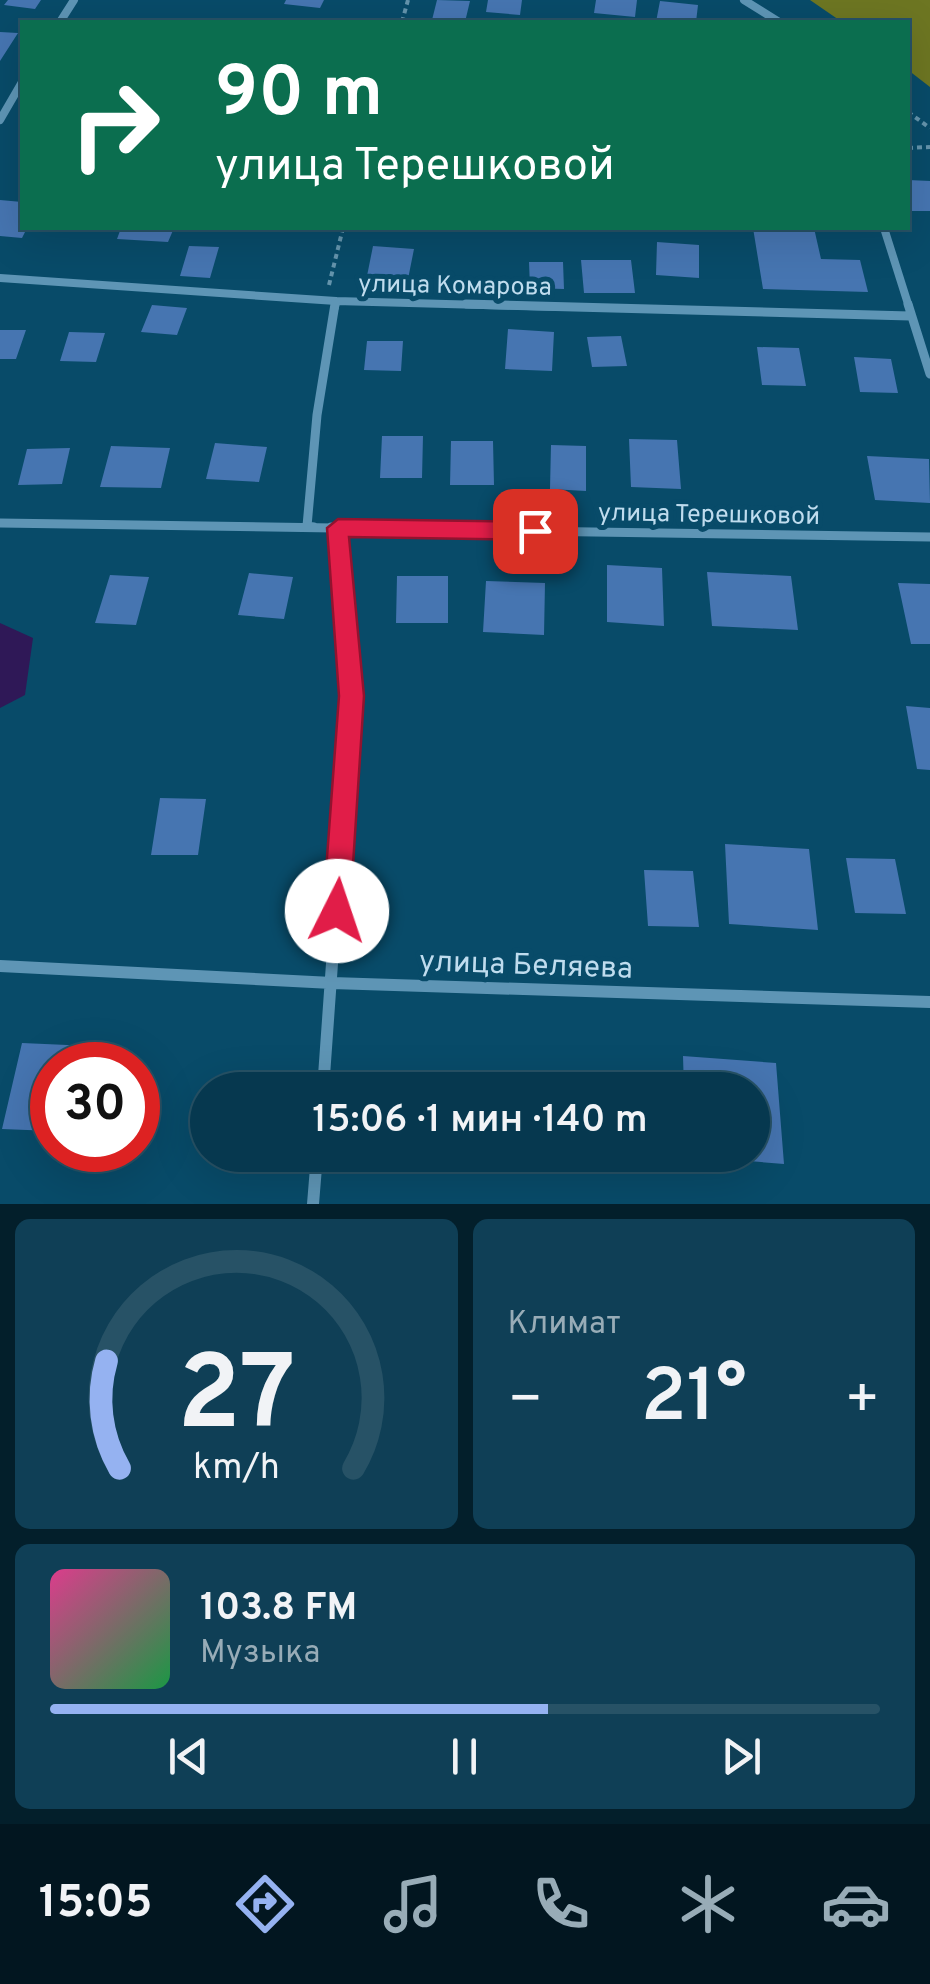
<!DOCTYPE html>
<html lang="ru">
<meta charset="utf-8">
<style>
body{margin:0;font-family:Overpass,sans-serif;background:#0f3f56;color:#f1f3f6;height:100vh;display:flex;flex-direction:column;font-size:38px;white-space:nowrap}
*{box-sizing:border-box;margin:0}
p{font-size:32px;color:#98acb7}
.icon{flex:none;width:55px;height:55px;fill:none;stroke:currentColor;stroke-width:2;stroke-linecap:round;stroke-linejoin:round}
.map{position:relative;height:1204px;overflow:hidden}
.panel{display:flex;flex-direction:column;gap:15px;padding:15px;background:#031f2b;flex:1}
.panel>*{flex:none}
.top-card{position:absolute;left:20px;top:20px;width:890px;height:210px;border-radius:0px;box-shadow:0 10px 40px #0002,0 0 0 2px #275266;background:#0b6e4f;color:#fff;overflow:hidden}
.speed{position:absolute;left:30px;top:1042px;display:flex;gap:20px;font-size:50px;font-weight:700;text-align:center}
.speed>*{display:grid;place-content:center;width:130px;height:130px;border-radius:50%;background:#06384f;box-shadow:0 10px 40px #0002,0 0 0 2px #275266;line-height:1}
.speed .limit{border:15px solid #d22;background:#fff;color:#111}
.pin{position:absolute;display:grid;place-items:center;width:85px;height:85px;color:#fff;margin:-42px;border-radius:20px;box-shadow:0 5px 15px #0006}
.me{position:absolute;width:110px;margin:-55px;rotate:4deg;stroke-linejoin:round;filter:drop-shadow(0 0 8px #0008)}
.turn{display:flex;align-items:center;gap:35px;height:210px;padding:0 30px;font-size:45px}
.turn .icon{width:130px;height:130px;stroke-width:2.5}
.turn b{display:block;font-size:70px;line-height:85px}
.big{font-size:75px;font-weight:600;line-height:1.1}
.panel .tile{flex:1;display:flex;flex-direction:column;justify-content:center;gap:15px;min-width:0;padding:0 35px;border-radius:15px;background:#0f3f56}
.panel .dial{align-items:center;gap:0}
.dial svg{height:260px;overflow:visible;fill:none;stroke:#275266;stroke-width:7;stroke-linecap:round;text-anchor:middle}
.dial text{fill:#f1f3f6;stroke:none}
.song{display:flex;align-items:center;gap:30px}
.cover{width:120px;height:120px;border-radius:15px;background:linear-gradient(135deg,hsl(330 70% 55%),hsl(140 70% 35%))}
.played{height:10px;border-radius:5px;background:linear-gradient(90deg,#95b2f1 60%,#275266 60%)}
.keys{display:flex;justify-content:space-around;direction:ltr}
.heat{display:flex;justify-content:space-between;align-items:center;font-size:55px;direction:ltr}
.panel .tiles{flex:1;display:grid;gap:15px;grid-template-columns:1fr 1fr}
.tile:last-child{grid-column:span 2}
.trip{position:absolute;left:190px;top:1072px;width:580px;height:100px;border-radius:50px;background:#06384f;box-shadow:0 10px 40px #0002,0 0 0 2px #275266;font-weight:600;line-height:100px;text-align:center}
.tabs{display:flex;height:160px;justify-content:space-around;align-items:center;background:#021620;color:#98acb7}
.tabs .icon{width:70px;height:70px}
.tabs .selected{color:#95b2f1}
.tabs b{font-size:45px;color:#f1f3f6}
.map>svg:first-child{display:block}
.forest{fill:#6d7622}
.water{fill:#2f1857}
.building{fill:#4675b1}
.lines{fill:none;stroke-linecap:round;stroke-linejoin:round}
.path{stroke:#6494ac;stroke-width:4;stroke-dasharray:5 4;stroke-linecap:butt}
.street-far2{stroke:#5e95b5;stroke-width:8}
.street-far1{stroke:#5e95b5;stroke-width:9}
.street{stroke:#5e95b5;stroke-width:12}
.route{fill:#e11d48;stroke:#92132f;stroke-width:2.5}
.labels{text-anchor:middle;stroke-width:10;stroke-linejoin:round;paint-order:stroke}
.street-label{font-size:25px;fill:#bfdcee;stroke:#084b69}
.near-street-label{font-size:30px;fill:#bfdcee;stroke:#084b69}
</style>
<div class="map">
<svg width="930" height="1204" viewBox="0 0 930 1204">
<rect width="100%" height="100%" fill="#084b69"/>
<path class="forest" d="M810,0H930V87L908,70V22H842Z"/>
<path class="water" d="M0,623L33,638L25,695L0,708Z"/>
<path class="building" d="M8,0H41L35,9L4,5Z
M286,0H324L320,8L284,4Z
M437,0L470,1L465,22L432,20Z
M488,0H522L520,15L486,12Z
M596,0H637L635,17L594,13Z
M660,1L698,5L696,22H656Z
M0,32L18,33L0,61Z
M908,180L930,181V211H908Z
M0,200L22,202V228H27L22,238L0,236Z
M121,228H174L168,242L117,239Z
M753,228H814L821,259L860,260L868,292L763,289Z
M657,242L699,245V278L656,275Z
M189,246L219,247L210,278L180,276Z
M373,246L414,249L408,279L367,276Z
M581,260H631L635,293H584Z
M529,262H563L564,289L530,288Z
M152,305L187,308L177,335L141,332Z
M508,329L554,332L552,371L505,369Z
M0,330H26L16,359H0Z
M69,332L105,333L96,362L60,361Z
M621,336L627,366L592,367L587,337Z
M367,341H403L401,371L364,370Z
M757,347L799,348L806,386L762,385Z
M854,357L891,359L898,393L860,392Z
M382,436H423L422,478H380Z
M629,439L677,440L681,489L631,487Z
M451,441H493L494,485H450Z
M215,443L267,447L259,482L206,479Z
M551,445L586,446V491L550,489Z
M111,446L170,448L161,488L100,487Z
M70,448L62,484L18,485L27,449Z
M867,456L929,459L930,503L875,500Z
M607,565L662,568L664,626L607,622Z
M707,572L791,576L798,630L712,626Z
M249,573L293,577L284,619L238,615Z
M110,575L149,577L136,625L95,623Z
M397,576H448V623H396Z
M486,581L545,583L544,635L483,632Z
M898,583L930,584V644H911Z
M906,706L930,708V770L917,769Z
M160,798L206,799L198,855H151Z
M725,844L809,849L818,930L729,924Z
M846,858L895,859L906,914L855,913Z
M644,870L693,871L699,927L648,926Z
M22,1043L90,1046L86,1065H52V1131L2,1129Z
M683,1056L776,1063L784,1164L713,1158L752,1155V1090H684Z"/>
<g class="lines">
<path class="path" d="M402,22L408,0
M908,112L930,128
M908,148L930,147
M329,285L343,228"/>
<path class="street-far2" d="M744,0L779,22
M60,22L74,0
M0,120L22,82
M884,228L909,307
M0,278L336,301L561,307
M335,307L336,301"/>
<path class="street-far1" d="M466,304L910,316
M908,304L930,374
M0,523L930,537
M314,527L307,526L317,415L335,304
M331,527L337,528L351,700"/>
<path class="street" d="M0,966L332,983L930,1002
M323,1090L351,697
M313,1204L317,1155"/>
</g>
<path class="route" d="M338,519L535,522L546,531L535,540L349,537L364,696L350,911L346,921L337,925L327,921L323,911L339,696L327,528Z"/>
<g class="labels">
<g class="street-label">
<text transform="translate(455 284) rotate(1)" y="9">улица Комарова</text>
<text transform="translate(709 513) rotate(1)" y="9">улица Терешковой</text>
</g>
<g class="near-street-label">
<text transform="translate(526 964) rotate(2)" y="10">улица Беляева</text>
</g>
</g>
</svg>
<div class="speed"><div class="limit">30</div></div>
<div class="pin" style="left:535px;top:531px;background:#d93025"><svg class="icon" aria-label="arrive" viewBox="0 0 24 24"><path d="M6 21V4h12l-3 4 3 4H6"/></svg></div>
<svg class="me" style="left:337px;top:911px" viewBox="-20 -20 40 40"><circle r="19" fill="#fff"/><path d="M0-13L10 11 0 6-10 11z" fill="#e11d48"/></svg>
<div class="trip">15:06 · 1 мин · 140 m</div>
<div class="top-card">
<div class="turn"><svg class="icon" aria-label="right" viewBox="0 0 24 24"><path d="M7 20v-9h11M14 6l5 5-5 5"/></svg><div><b>90 m</b>улица Терешковой</div></div>
</div>
</div>
<section class="panel">
<div class="tiles">
<div class="tile dial"><svg viewBox="0 0 100 80">
<path d="M14 69A42 42 0 1 1 86 69"/>
<path d="M14 69A42 42 0 0 1 10 36" stroke="#95b2f1"/>
<text x="50" y="56" font-size="32" font-weight="700">27</text>
<text x="50" y="72" font-size="11">km/h</text>
</svg></div>
<div class="tile"><p>Климат</p>
<div class="heat"><a>−</a><b class="big">21°</b><a>+</a></div>
</div>
<div class="tile">
<div class="song"><i class="cover"></i><div><b>103.8 FM</b><p>Музыка</p></div></div>
<div class="played"></div>
<div class="keys"><svg class="icon" aria-label="previous" viewBox="0 0 24 24"><path d="M18 5L8 12l10 7zM5 5v14"/></svg><svg class="icon" aria-label="pause" viewBox="0 0 24 24"><path d="M8 5v14M16 5v14"/></svg><svg class="icon" aria-label="next" viewBox="0 0 24 24"><path d="M6 5l10 7-10 7zM19 5v14"/></svg></div>
</div>
</div>
</section>
<nav class="tabs">
<b>15:05</b>
<svg class="icon selected" aria-label="directions" viewBox="0 0 24 24"><path d="M12 3l9 9-9 9-9-9zM9 14v-3h6M13 9l2 2-2 2"/></svg>
<svg class="icon" aria-label="music" viewBox="0 0 24 24"><path d="M9 18V5l10-2v13"/><circle cx="6" cy="18" r="3"/><circle cx="16" cy="16" r="3"/></svg>
<svg class="icon" aria-label="phone" viewBox="0 0 24 24"><path d="M5 4h4l2 5-3 2q2 4 5 5l2-3 5 2v4C11 20 4 13 5 4z"/></svg>
<svg class="icon" aria-label="climate" viewBox="0 0 24 24"><path d="M12 3v18M4 7l16 10M4 17L20 7"/></svg>
<svg class="icon" aria-label="car" viewBox="0 0 24 24"><path d="M5 17H2v-5l4-1 3-4h7l3 4 3 1v5h-3M9 17h6M6 11h13"/><circle cx="7" cy="17" r="2"/><circle cx="17" cy="17" r="2"/></svg>
</nav>
